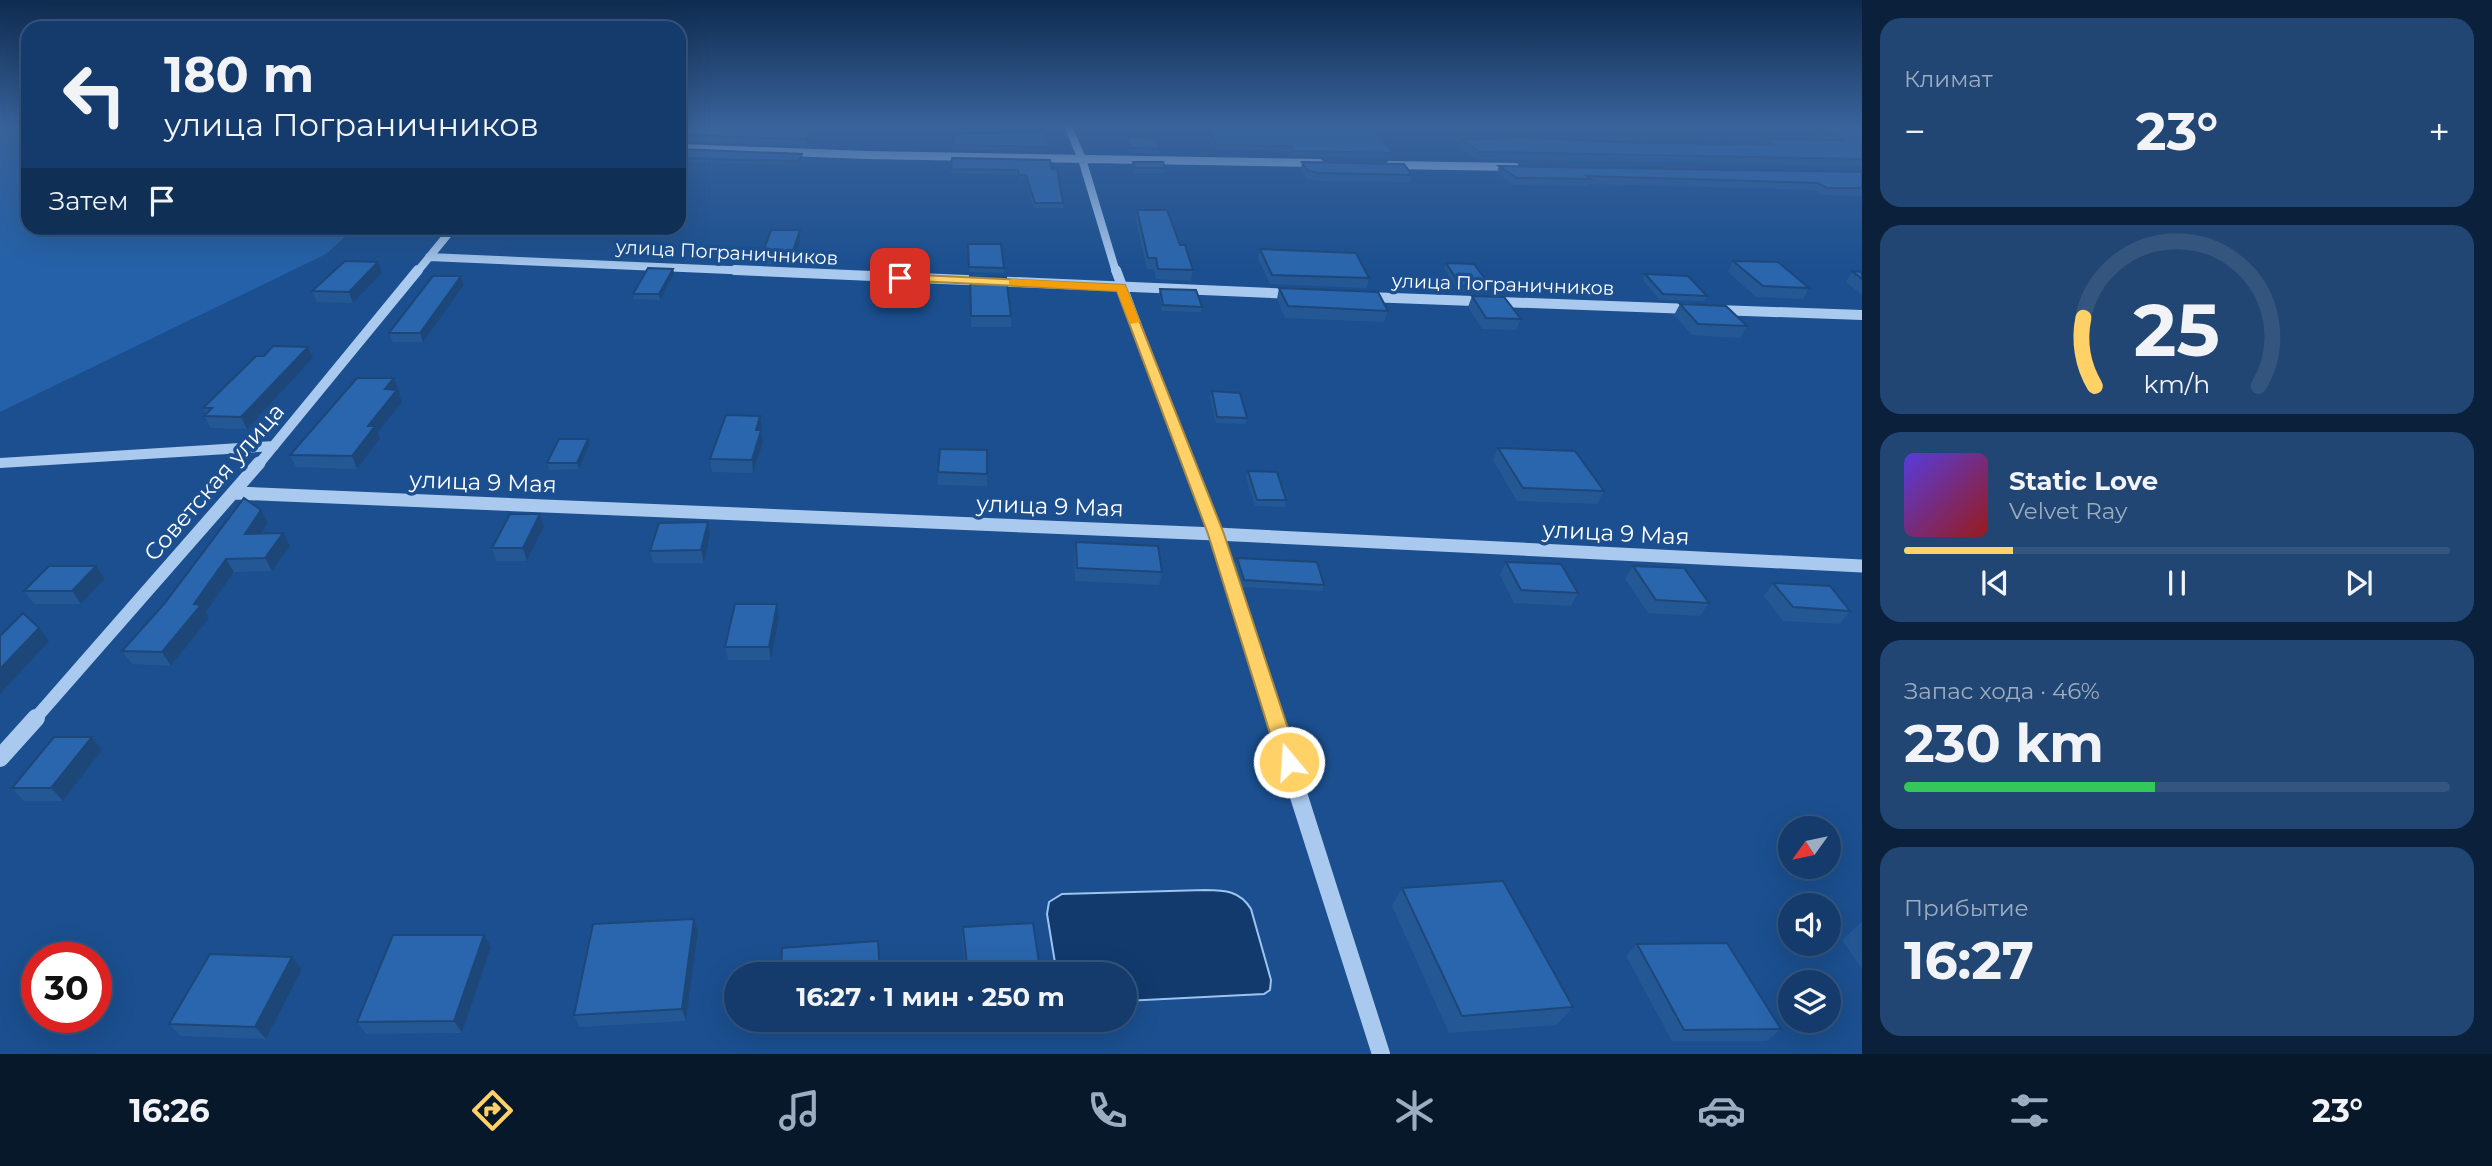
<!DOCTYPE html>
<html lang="ru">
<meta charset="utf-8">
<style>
body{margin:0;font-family:Montserrat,sans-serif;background:#214673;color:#f1f3f6;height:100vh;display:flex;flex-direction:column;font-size:26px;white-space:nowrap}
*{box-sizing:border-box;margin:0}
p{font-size:23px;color:#9dadc1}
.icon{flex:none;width:38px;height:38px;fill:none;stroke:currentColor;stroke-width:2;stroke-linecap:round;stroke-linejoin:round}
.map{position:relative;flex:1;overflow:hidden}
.drawer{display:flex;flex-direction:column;gap:18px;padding:18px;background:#0b203b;width:630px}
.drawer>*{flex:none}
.hud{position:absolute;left:21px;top:21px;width:665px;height:214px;border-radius:21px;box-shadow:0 7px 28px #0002,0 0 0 2px #33557e;background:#143b6b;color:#f1f3f6;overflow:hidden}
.needle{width:46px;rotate:237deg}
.buttons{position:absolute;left:1778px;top:816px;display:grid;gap:14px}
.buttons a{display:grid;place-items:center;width:63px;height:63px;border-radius:50%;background:#143b6b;box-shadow:0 7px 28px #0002,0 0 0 2px #33557e;font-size:35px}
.speed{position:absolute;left:21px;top:942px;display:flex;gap:14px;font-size:35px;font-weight:700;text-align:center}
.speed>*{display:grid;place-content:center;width:91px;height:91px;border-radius:50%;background:#143b6b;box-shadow:0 7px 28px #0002,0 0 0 2px #33557e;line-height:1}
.speed .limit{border:10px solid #d22;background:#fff;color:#111}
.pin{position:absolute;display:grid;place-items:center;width:60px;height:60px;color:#fff;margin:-30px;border-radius:14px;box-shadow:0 4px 10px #0006}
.me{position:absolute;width:77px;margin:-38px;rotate:342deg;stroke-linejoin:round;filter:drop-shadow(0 0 5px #0008)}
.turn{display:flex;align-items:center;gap:24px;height:147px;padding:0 28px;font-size:32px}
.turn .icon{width:91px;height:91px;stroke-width:2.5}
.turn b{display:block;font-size:49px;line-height:60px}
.then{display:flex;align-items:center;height:66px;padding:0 28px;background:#0003;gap:14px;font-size:26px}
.big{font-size:52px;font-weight:700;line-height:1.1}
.drawer .card{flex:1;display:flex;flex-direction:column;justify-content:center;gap:10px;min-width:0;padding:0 24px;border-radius:21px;background:#214673}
.drawer .dial{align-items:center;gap:0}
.dial svg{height:182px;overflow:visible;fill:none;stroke:#33557e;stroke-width:7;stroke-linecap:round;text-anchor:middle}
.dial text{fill:#f1f3f6;stroke:none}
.song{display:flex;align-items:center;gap:21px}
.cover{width:84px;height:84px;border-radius:10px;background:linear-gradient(135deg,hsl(250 70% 55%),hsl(0 70% 35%))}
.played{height:7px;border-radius:4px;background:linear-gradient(90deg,#ffd166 20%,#33557e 20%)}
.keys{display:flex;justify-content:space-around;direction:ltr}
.heat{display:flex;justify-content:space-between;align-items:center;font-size:38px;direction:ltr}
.charge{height:10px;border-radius:5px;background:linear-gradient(90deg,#34c759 46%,#33557e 0)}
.trip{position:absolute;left:724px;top:962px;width:413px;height:70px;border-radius:35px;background:#143b6b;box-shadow:0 7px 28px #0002,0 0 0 2px #33557e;font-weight:700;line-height:70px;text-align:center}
.tabs{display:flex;height:112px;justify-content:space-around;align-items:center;background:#08182b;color:#9dadc1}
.tabs .icon{width:49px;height:49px}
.tabs .active{color:#ffd166}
.tabs b{font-size:32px;color:#f1f3f6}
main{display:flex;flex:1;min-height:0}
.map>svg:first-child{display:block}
.green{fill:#2461a8}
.water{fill:#123a6d;stroke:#9cc4f0;stroke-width:2}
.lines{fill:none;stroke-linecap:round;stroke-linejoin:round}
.minor-far3{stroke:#a9c9ee;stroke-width:8}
.minor-far2{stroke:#a9c9ee;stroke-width:10}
.minor-far1{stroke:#a9c9ee;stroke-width:13}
.minor{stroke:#a9c9ee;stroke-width:18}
.wall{fill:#245895}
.shaded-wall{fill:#1d4779}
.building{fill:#2a66ad;stroke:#1d4779;stroke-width:2}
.route{fill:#ffd166;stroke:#a68842;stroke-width:2}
.slow{fill:#f59e0b}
.labels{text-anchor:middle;stroke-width:7;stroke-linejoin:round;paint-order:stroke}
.far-street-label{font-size:19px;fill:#fff;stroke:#1b4f8f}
.street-label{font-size:23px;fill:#fff;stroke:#1b4f8f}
</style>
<main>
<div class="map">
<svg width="1862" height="1054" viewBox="0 0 1862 1054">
<rect width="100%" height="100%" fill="#1b4f8f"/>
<path class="green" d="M0,124H28V228H355L326,254L0,412Z"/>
<path class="water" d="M1205,890C1225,890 1240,891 1251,909L1271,980L1270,990L1264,994L1125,1001V975H1057L1047,914L1049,902L1062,894Z"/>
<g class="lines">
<path class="minor-far3" d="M1067,124L1082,159L1116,272
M1848,124L1862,132
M679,148L867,155L1319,163
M1390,165L1515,167
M429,257L776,272
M417,272L453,228"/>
<path class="minor-far2" d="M735,270L1293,294
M1116,270L1189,465
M1367,297L1691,309
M1717,310L1862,315
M0,463L274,446
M258,465L418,270"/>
<path class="minor-far1" d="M1189,463L1216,534L1275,720
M235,493L1216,534L1862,566
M34,720L259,463"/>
<path class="minor" d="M1274,718L1381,1054
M0,758L36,718"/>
</g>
<path class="wall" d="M762,124L812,125V132L807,146L684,142L682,135L761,126Z
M1204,124H1370L1393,153L1391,158L1292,156L1289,151L1215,150Z
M1798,124L1855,126L1862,124V166L1477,159L1459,147L1461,140L1762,144L1764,139L1825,140Z
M954,134L1048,147V152L953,150Z
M1127,137L1159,149L1158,154L1129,153L1126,142Z
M679,149L802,154V159L800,166L679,162Z
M952,158L1052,169L1063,203V208H1034L1026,180H1019L1018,175L951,173Z
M1133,162L1165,168L1164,173H1134L1133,166Z
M1302,162L1412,175L1410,182L1318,181L1307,179L1301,169Z
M1499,166L1862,172V196L1822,195L1814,190L1589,184L1588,186L1514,185L1497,173Z
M1137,210L1180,245L1193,270L1191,281L1156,279L1154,269H1147L1136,220Z
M800,241L793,265L764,264L763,253Z
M968,244L1004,268V273L969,272Z
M1260,249L1369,278L1367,288L1270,284L1258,259Z
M1733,261L1809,288L1803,299L1756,297L1728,272Z
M1446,263L1491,287L1488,293L1459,292L1444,268Z
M673,269L674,274L660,300L634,299L633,294Z
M1852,271L1862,272V295L1846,282Z
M382,273L353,303L317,302L312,291Z
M1645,274L1707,296L1704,301L1660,300L1642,279Z
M461,276L464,285L423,342H393L389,333Z
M970,276L1011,316V327H971Z
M1279,288L1388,311L1384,322L1285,318L1277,299Z
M1160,289L1202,307L1201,312L1162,311L1159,294Z
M1472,296L1521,319L1516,330L1482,329L1468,307Z
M1680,304L1747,326L1740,338L1692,335L1674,315Z
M264,356L313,358L247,429L211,428L204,416L206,414L203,408Z
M398,390V391L402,402L378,432L380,438L357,469L296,467L290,455Z
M1212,391L1247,418L1245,424L1216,423L1210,397Z
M760,416L763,442L753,473L712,472L710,459Z
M589,445L579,469L549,470L547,463Z
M1498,448L1604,491L1597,504L1517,501L1493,460Z
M1248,471L1286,500L1285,507L1255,506L1246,477Z
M938,472L987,474V486L938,485Z
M261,510L268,523L261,533L290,546L272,571L234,572L206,612L209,618L171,666L132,664L122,651Z
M540,514L544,527L527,561H496L492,548Z
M710,535L704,563H653L650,551Z
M1076,542L1162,572L1159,585L1075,581L1074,555Z
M1237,558L1324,585L1322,591L1242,587L1235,564Z
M1506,562L1578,593L1571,606L1514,603L1500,575Z
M96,566L105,579L81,604H34L24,591Z
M1633,566L1709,603L1700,616L1648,613L1625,579Z
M1773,583L1850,611L1840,624L1783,621L1764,596Z
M777,604L779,617L771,660H728L725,647Z
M92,737L102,750L63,801H24L12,788Z
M1402,888L1573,1007L1557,1025L1449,1033L1392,906Z
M1862,922V969L1842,940Z
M963,927L1041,975H966L962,940Z
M698,932L686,1021L580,1027L574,1015Z
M1637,944L1781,1029L1767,1041H1672L1626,956Z
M491,947L462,1033L366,1034L357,1022Z
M292,957L302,969L266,1039L181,1036L169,1024Z
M781,1020H839L782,1025Z"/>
<path class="shaded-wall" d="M812,125V132L807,146L806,139Z
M800,230V241L793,265L792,254Z
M378,262L382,273L353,303L349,292Z
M673,269L674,274L660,300L659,294Z
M461,276L464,285L423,342L420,333Z
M308,347L313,358L247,429L241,417Z
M394,378L402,402L378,432L380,438L357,469L352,456L368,426L385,389Z
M760,416L762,429L757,442L756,430Z
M761,430L763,442L753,473L752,460Z
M588,439L589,445L579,469L577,463Z
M261,510L268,523L252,547L245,534Z
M540,514L544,527L527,561L523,548Z
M708,522L710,535L704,563L701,550Z
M283,533L290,546L272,571L265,558Z
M226,559L234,572L206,612L209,618L171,666L162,652Z
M96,566L105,579L81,604L72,591Z
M777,604L779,617L771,660L769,647Z
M39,628L49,641L0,694V669Z
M92,737L102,750L63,801L51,788Z
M694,919L698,932L686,1021L682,1009Z
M484,935L491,947L462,1033L454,1021Z
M292,957L302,969L266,1039L255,1027Z"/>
<path class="building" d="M762,124L812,125L806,139L682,135L690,125L761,126Z
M1207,124H1370L1393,153L1293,151L1290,146L1216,145Z
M1814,124L1855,126L1857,124H1862V159L1480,152L1461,140L1520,137L1613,142L1773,145L1764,139L1841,140Z
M1046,132L1048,147L953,145L954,134Z
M1127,137L1155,138L1159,149L1130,148Z
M679,149L802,154L799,161L679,158Z
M952,158L1050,160L1052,169H1057L1063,203H1035L1026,175H1019L1018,170L951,169Z
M1133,162H1163L1165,168H1135Z
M1302,162L1404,164L1412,175L1320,173L1308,171Z
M1499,166L1862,172V188H1827L1818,183L1587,176L1591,179L1517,178Z
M1137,210H1167L1180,245H1185L1193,270L1158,269L1156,258H1148Z
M771,230H800L792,254L763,253Z
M968,244H1001L1004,268L969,267Z
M1260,249L1356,253L1369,278L1272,275Z
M345,261L378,262L349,292L312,291Z
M1733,261L1778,262L1809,288L1763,286Z
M1446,263L1474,264L1491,287L1461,286Z
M648,268L673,269L659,294H633Z
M1852,271L1862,272V279Z
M1645,274L1688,276L1707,296L1663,294Z
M433,276H461L420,333H389Z
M970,276L1006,277L1011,316H971Z
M1279,288L1378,292L1388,311L1288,306Z
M1160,289L1196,290L1202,307L1163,305Z
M1472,296L1504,297L1521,319L1486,318Z
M1680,304L1726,306L1747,326L1698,324Z
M273,346L308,347L241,417L204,416L212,408H203L256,356H264Z
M357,378H394L385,389L397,390L368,426H375L352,456L290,455Z
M1212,391L1240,393L1247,418L1217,417Z
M726,415L760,416L756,430H761L752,460L710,459Z
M559,439H588L577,463H547Z
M1498,448L1575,451L1604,491L1523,488Z
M940,449L987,450V474L938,472Z
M1248,471L1277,472L1286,500H1257Z
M244,498L261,510L245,534L283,533L265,558L226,559L194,604L201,605L162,652L122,651L164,604Z
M510,514H540L523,548H492Z
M708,522L701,550L650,551L659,523Z
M1076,542L1158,546L1162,572L1077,568Z
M1237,558L1317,562L1324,585L1244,580Z
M1506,562L1561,564L1578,593L1521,590Z
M49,566H96L72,591H24Z
M1633,566L1684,568L1709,603L1656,600Z
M1773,583L1830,586L1850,611L1793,607Z
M735,604H777L769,647H725Z
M23,613L39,628L0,669V636Z
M54,737H92L51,788H12Z
M1503,881L1573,1007L1462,1016L1402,888Z
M694,919L682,1009L574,1015L593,924Z
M1033,923L1041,975H968L963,927Z
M393,935H484L454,1021L357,1022Z
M878,941L880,975H781L782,948Z
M1727,943L1781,1029L1684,1030L1637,944Z
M210,954L292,957L255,1027L169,1024Z"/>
<linearGradient id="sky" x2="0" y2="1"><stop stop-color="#0f2b4f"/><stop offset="0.46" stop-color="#39639b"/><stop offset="1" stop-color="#39639b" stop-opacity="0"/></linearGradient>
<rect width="1862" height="272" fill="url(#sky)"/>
<path class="route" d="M900,274L1125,285L1224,534L1299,762L1296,768L1289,771L1282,768L1279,762L1208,534L1117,291L896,280V275Z"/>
<path class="slow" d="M1013,279L1125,285L1140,322L1130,324L1117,291L1009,285V280Z"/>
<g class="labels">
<g class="far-street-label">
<text transform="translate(727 252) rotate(3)" y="7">улица Пограничников</text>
<text transform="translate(1503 284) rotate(2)" y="7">улица Пограничников</text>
</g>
<g class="street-label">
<text transform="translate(214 482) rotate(-49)" y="8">Советская улица</text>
<text transform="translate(483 482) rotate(2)" y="8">улица 9 Мая</text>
<text transform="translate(1050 506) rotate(2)" y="8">улица 9 Мая</text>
<text transform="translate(1616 533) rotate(3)" y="8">улица 9 Мая</text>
</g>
</g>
</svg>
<div class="buttons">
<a><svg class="needle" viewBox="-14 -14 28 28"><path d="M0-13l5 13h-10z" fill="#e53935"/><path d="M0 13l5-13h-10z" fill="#9dadc1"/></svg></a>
<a><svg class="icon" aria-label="sound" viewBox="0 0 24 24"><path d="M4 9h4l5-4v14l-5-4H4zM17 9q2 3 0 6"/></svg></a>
<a><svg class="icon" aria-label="layers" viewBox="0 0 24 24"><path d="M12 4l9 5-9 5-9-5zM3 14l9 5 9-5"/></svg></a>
</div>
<div class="speed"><div class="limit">30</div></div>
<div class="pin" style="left:900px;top:278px;background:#d93025"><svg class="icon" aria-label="arrive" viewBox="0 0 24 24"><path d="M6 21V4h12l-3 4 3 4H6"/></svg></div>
<svg class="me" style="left:1289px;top:762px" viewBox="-20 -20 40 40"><circle r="17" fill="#ffd166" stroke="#fff" stroke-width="3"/><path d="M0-11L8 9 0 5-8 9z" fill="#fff"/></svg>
<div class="trip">16:27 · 1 мин · 250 m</div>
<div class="hud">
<div class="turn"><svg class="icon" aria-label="left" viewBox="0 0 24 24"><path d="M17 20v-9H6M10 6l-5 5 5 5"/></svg><div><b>180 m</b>улица Пограничников</div></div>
<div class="then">Затем<svg class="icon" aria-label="arrive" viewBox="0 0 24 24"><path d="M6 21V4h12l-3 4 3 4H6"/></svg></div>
</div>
</div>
<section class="drawer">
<div class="card"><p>Климат</p>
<div class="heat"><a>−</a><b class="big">23°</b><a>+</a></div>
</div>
<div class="card dial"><svg viewBox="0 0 100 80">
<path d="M14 69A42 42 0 1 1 86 69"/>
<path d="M14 69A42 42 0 0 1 9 39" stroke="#ffd166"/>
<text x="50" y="56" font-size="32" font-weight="700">25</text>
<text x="50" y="72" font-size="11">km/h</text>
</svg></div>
<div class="card">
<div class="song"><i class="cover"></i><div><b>Static Love</b><p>Velvet Ray</p></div></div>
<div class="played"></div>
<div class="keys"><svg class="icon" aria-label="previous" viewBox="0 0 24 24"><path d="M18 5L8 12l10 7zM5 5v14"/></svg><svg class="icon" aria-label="pause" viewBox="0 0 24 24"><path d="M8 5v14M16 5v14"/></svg><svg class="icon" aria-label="next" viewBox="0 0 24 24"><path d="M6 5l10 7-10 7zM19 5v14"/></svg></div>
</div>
<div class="card"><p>Запас хода · 46%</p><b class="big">230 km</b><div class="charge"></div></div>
<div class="card"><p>Прибытие</p><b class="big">16:27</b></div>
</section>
</main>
<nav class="tabs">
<b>16:26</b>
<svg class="icon active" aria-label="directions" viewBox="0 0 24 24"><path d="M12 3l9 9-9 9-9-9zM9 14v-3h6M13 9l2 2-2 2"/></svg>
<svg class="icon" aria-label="music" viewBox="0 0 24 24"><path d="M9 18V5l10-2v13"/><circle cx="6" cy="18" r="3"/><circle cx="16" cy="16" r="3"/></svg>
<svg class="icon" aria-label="phone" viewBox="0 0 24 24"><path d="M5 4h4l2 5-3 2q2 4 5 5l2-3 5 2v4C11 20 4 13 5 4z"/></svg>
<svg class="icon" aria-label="climate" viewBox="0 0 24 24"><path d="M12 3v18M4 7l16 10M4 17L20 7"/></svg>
<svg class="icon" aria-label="car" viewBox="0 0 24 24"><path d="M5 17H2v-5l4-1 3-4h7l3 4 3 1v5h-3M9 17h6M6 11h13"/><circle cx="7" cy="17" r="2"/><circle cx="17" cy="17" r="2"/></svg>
<svg class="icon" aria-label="filters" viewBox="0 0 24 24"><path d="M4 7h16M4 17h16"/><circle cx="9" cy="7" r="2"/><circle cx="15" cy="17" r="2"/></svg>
<b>23°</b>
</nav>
